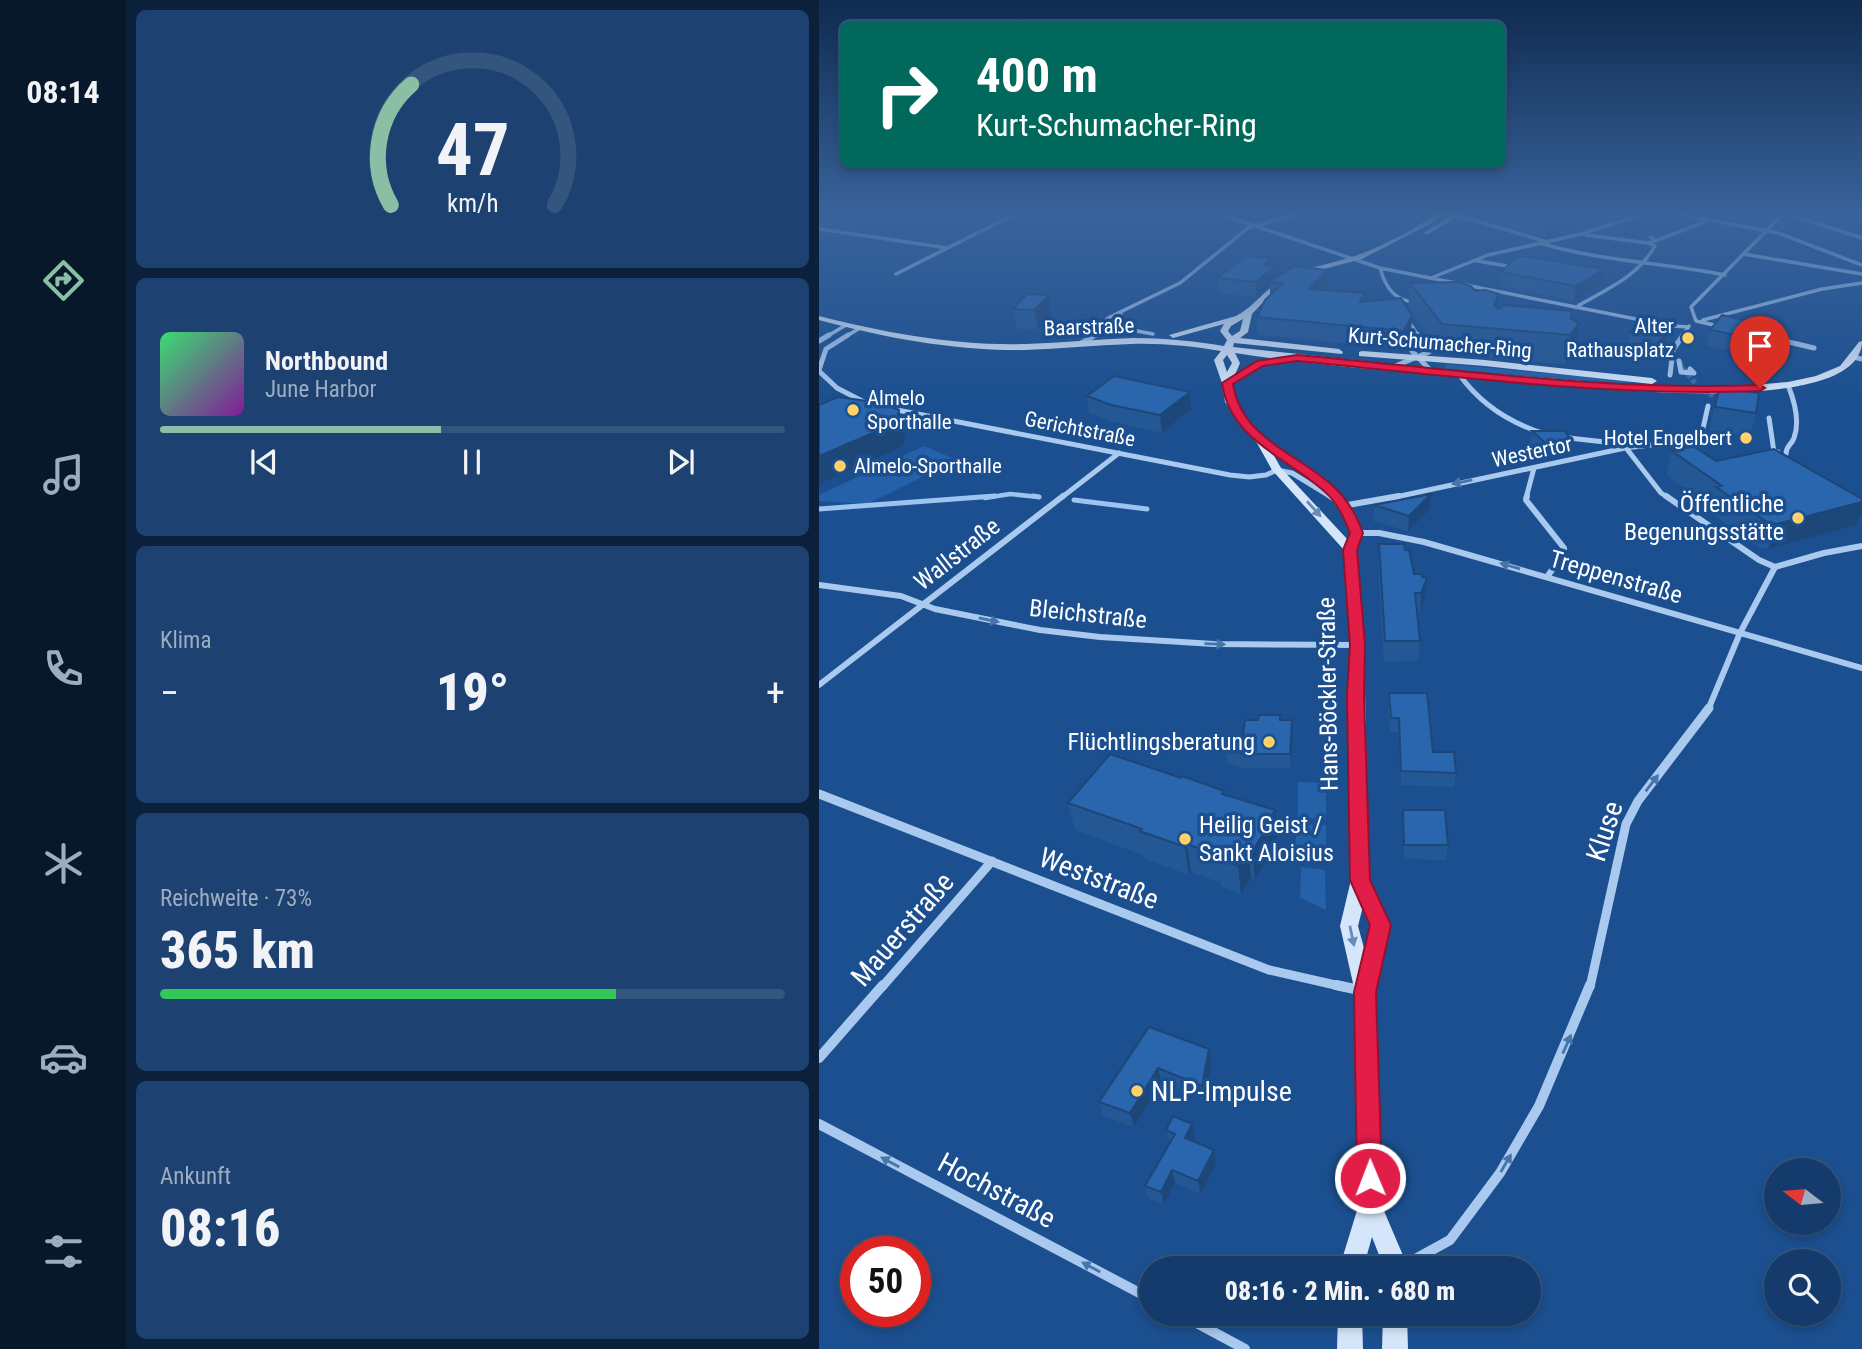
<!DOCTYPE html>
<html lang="de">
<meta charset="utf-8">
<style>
body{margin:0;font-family:"Roboto Condensed",sans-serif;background:#1d4271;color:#f1f3f6;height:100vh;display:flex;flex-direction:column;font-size:26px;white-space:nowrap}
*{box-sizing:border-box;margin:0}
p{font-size:23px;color:#9dadc1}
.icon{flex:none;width:38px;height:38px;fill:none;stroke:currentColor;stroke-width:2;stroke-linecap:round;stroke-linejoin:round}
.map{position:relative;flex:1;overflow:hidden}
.sheet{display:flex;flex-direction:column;gap:10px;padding:10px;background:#0b203b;width:693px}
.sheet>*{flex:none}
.hud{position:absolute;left:21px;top:21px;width:665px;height:147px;border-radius:10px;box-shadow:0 4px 10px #0003,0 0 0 2px #33557e;background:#00695c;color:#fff;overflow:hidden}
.needle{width:46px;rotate:286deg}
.tools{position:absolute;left:945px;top:1158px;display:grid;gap:14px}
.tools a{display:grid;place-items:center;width:77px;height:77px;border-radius:50%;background:#143b6b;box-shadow:0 4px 10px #0003,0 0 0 2px #33557e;font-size:35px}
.speed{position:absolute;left:21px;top:1236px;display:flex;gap:14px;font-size:35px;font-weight:700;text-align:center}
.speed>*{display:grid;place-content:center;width:91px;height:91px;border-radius:50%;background:#143b6b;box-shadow:0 4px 10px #0003,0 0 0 2px #33557e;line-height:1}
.speed .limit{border:10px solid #d22;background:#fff;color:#111}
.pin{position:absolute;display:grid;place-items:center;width:60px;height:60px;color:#fff;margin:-72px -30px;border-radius:50% 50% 50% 0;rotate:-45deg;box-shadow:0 0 7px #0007}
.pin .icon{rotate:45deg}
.me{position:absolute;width:77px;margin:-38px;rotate:359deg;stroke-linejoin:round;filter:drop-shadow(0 0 5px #0008)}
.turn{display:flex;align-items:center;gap:24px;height:147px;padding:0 21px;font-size:32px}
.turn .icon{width:91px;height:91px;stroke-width:2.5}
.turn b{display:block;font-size:49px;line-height:60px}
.big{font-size:52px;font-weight:800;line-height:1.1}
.sheet .card{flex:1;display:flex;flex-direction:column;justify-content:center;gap:10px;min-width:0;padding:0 24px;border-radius:10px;background:#1d4271}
.sheet .dial{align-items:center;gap:0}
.dial svg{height:182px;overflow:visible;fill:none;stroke:#33557e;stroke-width:7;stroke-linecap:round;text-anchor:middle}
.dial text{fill:#f1f3f6;stroke:none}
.song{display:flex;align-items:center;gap:21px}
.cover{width:84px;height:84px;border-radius:10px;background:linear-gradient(135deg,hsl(140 70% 55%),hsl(290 70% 35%))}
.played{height:7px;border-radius:4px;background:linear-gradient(90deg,#8abfa5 45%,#33557e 45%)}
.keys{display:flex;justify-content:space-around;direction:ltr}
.heat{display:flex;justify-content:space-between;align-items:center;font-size:38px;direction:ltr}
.charge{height:10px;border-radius:5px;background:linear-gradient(90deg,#34c759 73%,#33557e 0)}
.trip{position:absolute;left:320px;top:1256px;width:402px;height:70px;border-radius:35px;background:#143b6b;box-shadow:0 4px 10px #0003,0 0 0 2px #33557e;font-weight:800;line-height:70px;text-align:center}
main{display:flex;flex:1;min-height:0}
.tab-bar{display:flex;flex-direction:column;width:126px;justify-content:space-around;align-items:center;background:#08182b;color:#9dadc1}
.tab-bar .icon{width:49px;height:49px}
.tab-bar .selected{color:#8abfa5}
.tab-bar b{font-size:32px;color:#f1f3f6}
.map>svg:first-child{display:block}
.green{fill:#2461a8}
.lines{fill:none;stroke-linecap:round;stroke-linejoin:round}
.stream-far1{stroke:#9cc4f0;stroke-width:4.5}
.stream{stroke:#9cc4f0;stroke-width:5}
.street-tunnel{stroke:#3d69a0;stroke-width:5;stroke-dasharray:5 2.5;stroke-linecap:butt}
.street-far4{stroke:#a9c9ee;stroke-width:3.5}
.street-far3{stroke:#a9c9ee;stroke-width:5}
.street-far2{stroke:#a9c9ee;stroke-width:6}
.street-far1{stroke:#a9c9ee;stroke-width:9}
.street{stroke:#a9c9ee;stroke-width:10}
.secondary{fill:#d6e6fa;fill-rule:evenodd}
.street-bridge{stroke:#a9c9ee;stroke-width:5}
.wall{fill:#245895}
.shaded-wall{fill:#1d4779}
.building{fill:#2a66ad;stroke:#1d4779;stroke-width:2}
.oneway{fill:#4674ac}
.oneway2{fill:#668bba}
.route{fill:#e11d48;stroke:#92132f;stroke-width:2}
.poi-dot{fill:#ffd166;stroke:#1b4f8f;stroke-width:2.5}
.labels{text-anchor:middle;stroke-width:7;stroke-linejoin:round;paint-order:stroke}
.far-poi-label{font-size:21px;fill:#fff;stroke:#1b4f8f;text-anchor:end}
.far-street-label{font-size:21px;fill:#fff;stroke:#1b4f8f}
.poi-label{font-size:24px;fill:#fff;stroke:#1b4f8f;text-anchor:end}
.street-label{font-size:24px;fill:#fff;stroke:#1b4f8f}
.near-street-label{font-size:28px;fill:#fff;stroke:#1b4f8f}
.near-poi-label{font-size:28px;fill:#fff;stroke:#1b4f8f;text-anchor:start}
</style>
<main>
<nav class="tab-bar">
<b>08:14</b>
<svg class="icon selected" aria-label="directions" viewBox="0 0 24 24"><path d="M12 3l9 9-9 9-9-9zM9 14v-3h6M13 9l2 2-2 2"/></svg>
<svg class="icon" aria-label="music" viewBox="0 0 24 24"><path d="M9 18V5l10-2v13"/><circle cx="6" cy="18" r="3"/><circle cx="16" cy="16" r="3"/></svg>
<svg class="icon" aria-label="phone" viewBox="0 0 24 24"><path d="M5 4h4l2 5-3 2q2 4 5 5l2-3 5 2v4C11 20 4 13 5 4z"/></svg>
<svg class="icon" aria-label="climate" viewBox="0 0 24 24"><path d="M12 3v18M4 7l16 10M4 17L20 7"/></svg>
<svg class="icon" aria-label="car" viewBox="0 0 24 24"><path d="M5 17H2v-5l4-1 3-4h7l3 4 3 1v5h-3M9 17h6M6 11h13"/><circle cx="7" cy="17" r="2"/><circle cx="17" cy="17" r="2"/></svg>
<svg class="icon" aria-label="filters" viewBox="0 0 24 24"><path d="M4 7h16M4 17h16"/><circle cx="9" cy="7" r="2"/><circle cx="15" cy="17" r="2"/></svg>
</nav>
<section class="sheet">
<div class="card dial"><svg viewBox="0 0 100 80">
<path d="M14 69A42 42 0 1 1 86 69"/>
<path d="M14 69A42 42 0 0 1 23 16" stroke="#8abfa5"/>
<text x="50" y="56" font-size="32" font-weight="700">47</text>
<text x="50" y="72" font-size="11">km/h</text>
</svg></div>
<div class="card">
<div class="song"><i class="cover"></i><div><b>Northbound</b><p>June Harbor</p></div></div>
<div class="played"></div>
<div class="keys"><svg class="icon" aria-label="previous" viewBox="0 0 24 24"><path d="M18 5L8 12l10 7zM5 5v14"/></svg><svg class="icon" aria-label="pause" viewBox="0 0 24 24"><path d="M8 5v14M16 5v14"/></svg><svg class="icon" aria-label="next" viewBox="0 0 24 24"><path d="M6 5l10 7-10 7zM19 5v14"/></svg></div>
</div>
<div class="card"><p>Klima</p>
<div class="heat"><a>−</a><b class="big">19°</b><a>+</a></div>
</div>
<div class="card"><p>Reichweite · 73%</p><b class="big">365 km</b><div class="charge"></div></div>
<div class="card"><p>Ankunft</p><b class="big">08:16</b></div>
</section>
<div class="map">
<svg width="1043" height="1349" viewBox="0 0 1043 1349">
<rect width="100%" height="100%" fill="#1b4f8f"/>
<path class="green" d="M627,364L813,381L814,383H796L635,370L625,369Z
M105,446L138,460L48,504L0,501V495Z
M479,782L507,783V819L479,818Z
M478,824L507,825V851L476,847Z
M482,867L506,870L507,910L481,898Z"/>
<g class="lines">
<path class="stream-far1" d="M166,498L191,494L220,497"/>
<path class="stream" d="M214,496L220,497
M255,500L328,509
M0,509L176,496"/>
<path class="street-tunnel" d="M864,363L861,365L881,389L899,398"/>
<path class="street-far4" d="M398,213L561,268L827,321
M854,213L959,233L1043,265
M966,213L1043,238
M621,214L655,220L725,241
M0,229L129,248
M767,235L829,243L836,241L832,237
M836,241L888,221
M721,243C780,261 845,263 906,275
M924,254L1043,274
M658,261L695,267
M561,268C567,289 576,301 599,303
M77,274L198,213
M612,278L669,255L762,234L828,213
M760,305C789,289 819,276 836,246L829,243
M588,319L600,337
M884,320L1003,289L1043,283
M296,321L297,326L302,328L334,334
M842,325L869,327
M904,327L877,321L872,307L965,213
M274,335L272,331L291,317L361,283L429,228L482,213
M7,337L27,325
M26,337L41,328
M274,337L287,330L302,314
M863,337L870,326"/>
<path class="street-far3" d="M953,338L995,348
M0,341L10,335
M262,343L277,335
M603,343L593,351L612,371
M1034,357L1043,359
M574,367L610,352L599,335
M0,370L7,349L29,335
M0,371L18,388L47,403
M640,374C661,404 691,423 726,434
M851,375L854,350L864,335
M409,383L436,365L472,359
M73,409L411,475L430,477L447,475L458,470L473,473L514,498
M950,418L955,452H959
M741,437L804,444L842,493L850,498
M967,454C967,445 972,446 975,438C981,422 975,400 969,385
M242,498L300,453
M572,498L806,448L858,442L883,433L889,406
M707,498L715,468"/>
<path class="street-far2" d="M511,496L514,498
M708,496L707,500L745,548V553L728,577
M847,496L940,560L956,567
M523,506L580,496
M538,533H560L605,542L1043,668
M956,567L1005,553L1043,546
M0,585L82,596L116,609L221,630L281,637L395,644L538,645
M0,685L244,496
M889,710L921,633L956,567"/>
<path class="street-far1" d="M0,794L450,970L525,987
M63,987L173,861
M771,987L807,824L819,801L890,708"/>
<path class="street" d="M517,985L545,991
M0,1058L64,985
M0,1124L332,1299
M578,1261L591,1262L631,1240L681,1173L720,1106L771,985
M361,1314L426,1349"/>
<path class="secondary" d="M618,213H625L611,224L543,259L497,271L469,283L451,295L433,314L429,332L421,338L520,349L524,352L523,354L415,343L414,347L640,371L837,387H907L969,382L997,376L1021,366L1040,342L1043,341C1043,374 994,384 968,388C882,400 794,389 708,382C611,374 512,368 416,353L421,363C419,369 414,377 413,383C407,426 488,463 515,488C528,501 537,516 544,533L537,549L545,645L550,880L570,925L555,990L562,1204L586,1260V1269H562V1260L553,1237L544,1269H520L540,1204L536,992L521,926L532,880L531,645L525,550L453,470L438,443L406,402L403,383L395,360L402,351C373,346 342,343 312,344C276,345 241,349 205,350C136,351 67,338 0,320V316C67,333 137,346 207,344C243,343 279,339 314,338C345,338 376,341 405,346L408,340L401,331L405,324L354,338L350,335L417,316C435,307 446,289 464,279C487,267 512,264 536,256C560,248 598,228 618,213ZM424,319L421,331L413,336L409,331L412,326ZM408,355L413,363L408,372L404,360ZM454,454C487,474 518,496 532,533L529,540L462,468ZM544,906L552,925L546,952L539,926Z
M637,213H645L609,234L604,233Z
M543,351L666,360L833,378L838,381L833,384L666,366L540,356V352Z
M519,1314H543L544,1349H518Z
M564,1314H588L589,1349H563Z"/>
<path class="street-bridge" d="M860,361L862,372L875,373L871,369"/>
</g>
<path class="wall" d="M660,213H810L726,237L660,216Z
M452,258L453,265L456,266L457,278L508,270V286L505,290L546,293L545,301L589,310L591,283L680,294L679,309L752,319L755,352L747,365L621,353L593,315L592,332L584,349L438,335V317L451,295V286L437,297L400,293L399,278Z
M682,272L782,284L755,301L681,286Z
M208,294L233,315L219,330L198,329L194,309Z
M903,315L958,345L919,352L887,346L891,330Z
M850,322L846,340L838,355L808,350L811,332Z
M900,388L937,413L931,436L890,430Z
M371,392L372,409L343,433L295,422L270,413L268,396Z
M713,431L753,442L751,454L729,459L711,443Z
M853,451L897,461L1037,525L949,549L940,547L890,512L892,507L847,475Z
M612,494L611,509L589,531L554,521L555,505Z
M560,544L586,550L595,574L603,577L608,578L606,598L601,613H598L601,641L599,661L565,662L559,564Z
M570,693L614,752L637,773L635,787L582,785L579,732H571L569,707Z
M461,720L474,734L472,768H425L408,763L407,749L424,736Z
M362,778L405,791V794L456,810L458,838L452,847V853L436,879L432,878L422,894L402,887V883L372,872L370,875L326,859V856L256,830L249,803Z
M584,810L629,845L627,860L585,859L583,824Z
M330,1027L390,1049L393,1063L385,1100L342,1082L315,1127L284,1116L280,1102Z
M373,1124L376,1137L374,1141L395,1150L397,1163L382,1194L356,1183L345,1205L329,1198L326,1186L351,1143L347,1130Z"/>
<path class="shaded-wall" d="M505,213H539L536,216L498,229V216Z
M760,213H810L726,237L728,222Z
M452,258L453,269L456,266L457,280L450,282L451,286L437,297V282L445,265Z
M785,269L782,284L755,301L757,286Z
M508,270V286L490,306V289Z
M680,294L677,322L675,304Z
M230,295L233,315L219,330L215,310Z
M593,315L592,332L584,349L585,331Z
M850,322L846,340L838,355L842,336Z
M760,323L755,352L747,365L751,335Z
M963,329L958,345L919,352L923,336Z
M371,392L372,409L343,433L341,415Z
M80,410L87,433L84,446L0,484V456Z
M753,442L751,454L729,459L731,447Z
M612,494L611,509L589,531L590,516Z
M1043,502V510L1037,525L949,549L957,524Z
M608,578L606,598L601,613L602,593Z
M473,720L474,734L472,768L471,754Z
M456,810L458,838L452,847V853L436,879L433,851L447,824Z
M368,844L372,872L370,875L366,847Z
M430,850L432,878L422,894L419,866Z
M390,1049L393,1063L385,1100L383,1086Z
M339,1068L342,1082L315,1127L311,1113Z
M373,1124L376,1137L368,1151L366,1138Z
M395,1150L397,1163L382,1194L379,1181Z
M353,1170L356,1183L345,1205L342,1192Z"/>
<path class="building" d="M699,213H760L728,222Z
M426,256L452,258L445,265L456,266L437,282L399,278Z
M705,256L785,269L757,286L682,272L697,257Z
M476,266L508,270L490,289L546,293L541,302L582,298L593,315L585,331L438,317L446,300L464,283L450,282Z
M639,282L652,286L656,291L666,290L680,294L675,304L679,309L685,305L753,311L752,319L760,323L751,335L623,324L591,283Z
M208,294L230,295L215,310L194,309Z
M903,315L963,329L923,336L891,330Z
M821,317L850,322L842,336L811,332Z
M295,376L371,392L341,415L292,405L268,396Z
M900,388L940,393L937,413L896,407Z
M19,397L64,403L80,410L77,423L0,456V405Z
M713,431H746L753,442L731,447Z
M874,446L897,461L955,449L1043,499V502L957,524L948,522L897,487L903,486L853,451Z
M612,494L590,516L555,505Z
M560,544H585L586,550H590L595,574H603V577L608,578L602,593H596L601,641H566Z
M570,693H608L614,752H635L637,773L582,771L580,718H572Z
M440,715H461V720H473L471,754H424L407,749L416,736H424L426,720H439Z
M291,754L362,778L363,776L405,791L403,794L456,810L447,824L450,826L433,851L430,850L419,866L399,859L401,856L368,844L366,847L321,831L323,829L249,803Z
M584,810H626L629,845H585Z
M330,1027L390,1049L383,1086L339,1068L311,1113L280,1102Z
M354,1116L373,1124L366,1138L395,1150L379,1181L353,1170L342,1192L326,1186L356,1134L347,1130Z"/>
<defs><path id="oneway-solid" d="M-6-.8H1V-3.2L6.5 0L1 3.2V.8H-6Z" transform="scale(1.75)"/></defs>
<g class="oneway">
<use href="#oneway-solid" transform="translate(643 482) rotate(169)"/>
<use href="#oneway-solid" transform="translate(691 566) rotate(-164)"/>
<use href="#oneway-solid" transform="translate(170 620) rotate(12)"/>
<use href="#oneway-solid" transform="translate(396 644) rotate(2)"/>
<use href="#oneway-solid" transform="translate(833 783) rotate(-52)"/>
<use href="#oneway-solid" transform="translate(748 1044) rotate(-66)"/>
<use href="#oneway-solid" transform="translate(71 1162) rotate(-152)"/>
<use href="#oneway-solid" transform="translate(687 1163) rotate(-60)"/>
<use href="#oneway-solid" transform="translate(272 1267) rotate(-152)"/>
</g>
<g class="oneway2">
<use href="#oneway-solid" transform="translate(495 509) rotate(48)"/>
<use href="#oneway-solid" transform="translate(533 936) rotate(78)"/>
</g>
<linearGradient id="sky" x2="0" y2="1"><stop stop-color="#0f2b4f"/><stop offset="0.53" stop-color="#39639b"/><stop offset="1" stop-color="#39639b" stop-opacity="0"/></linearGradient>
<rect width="1043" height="402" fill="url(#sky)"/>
<path class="route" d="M478,355C632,369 786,391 941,385L946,388L941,391C786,397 632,376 478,361L444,366L414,384C423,440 479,453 515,487C528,499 538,516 544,533L538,550L546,645L545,696L551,880L572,925L557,992L563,1178L560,1187L551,1190L542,1187L538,1178L535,992L551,925L531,880L528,696L531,645L524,550L531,533C525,518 518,502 505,491C467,457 411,440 403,383L438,361Z"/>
<g class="poi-dot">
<circle cx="869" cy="338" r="7"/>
<circle cx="34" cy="410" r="7"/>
<circle cx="927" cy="438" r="7"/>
<circle cx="21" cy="466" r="7"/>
<circle cx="979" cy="518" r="7"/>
<circle cx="450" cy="742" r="7"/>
<circle cx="366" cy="839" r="7"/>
<circle cx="318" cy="1091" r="7"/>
</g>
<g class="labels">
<g class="far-poi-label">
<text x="855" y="333">Alter<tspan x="855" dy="24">Rathausplatz</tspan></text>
<text x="48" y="405" text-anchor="start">Almelo<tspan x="48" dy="24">Sporthalle</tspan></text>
<text x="913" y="445">Hotel Engelbert</text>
<text x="35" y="473" text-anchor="start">Almelo-Sporthalle</text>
</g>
<g class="far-street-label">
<text transform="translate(270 327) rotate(-2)" y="7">Baarstraße</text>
<text transform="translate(621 343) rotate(5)" y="7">Kurt-Schumacher-Ring</text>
<text transform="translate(261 429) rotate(11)" y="7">Gerichtstraße</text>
<text transform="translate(713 452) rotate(-12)" y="7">Westertor</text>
</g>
<g class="poi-label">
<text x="965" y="512">Öffentliche<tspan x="965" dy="28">Begenungsstätte</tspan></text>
<text x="436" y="750">Flüchtlingsberatung</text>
<text x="380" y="833" text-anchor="start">Heilig Geist /<tspan x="380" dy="28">Sankt Aloisius</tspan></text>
</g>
<g class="street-label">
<text transform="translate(138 554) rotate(-38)" y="8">Wallstraße</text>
<text transform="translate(797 577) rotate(16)" y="8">Treppenstraße</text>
<text transform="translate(269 614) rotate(6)" y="8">Bleichstraße</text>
<text transform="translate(509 694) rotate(-91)" y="8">Hans-Böckler-Straße</text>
</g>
<g class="near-street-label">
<text transform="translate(785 831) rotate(-72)" y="10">Kluse</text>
<text transform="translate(280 878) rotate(21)" y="10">Weststraße</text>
<text transform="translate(83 929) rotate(-49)" y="10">Mauerstraße</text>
<text transform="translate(178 1190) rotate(28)" y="10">Hochstraße</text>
</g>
<g class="near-poi-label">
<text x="332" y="1101">NLP-Impulse</text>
</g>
</g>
</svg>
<div class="tools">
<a><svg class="needle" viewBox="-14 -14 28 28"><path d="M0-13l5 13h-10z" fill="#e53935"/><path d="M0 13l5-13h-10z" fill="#9dadc1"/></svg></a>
<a><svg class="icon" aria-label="search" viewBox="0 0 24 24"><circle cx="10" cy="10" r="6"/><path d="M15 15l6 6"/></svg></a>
</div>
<div class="speed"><div class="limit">50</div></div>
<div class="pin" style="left:941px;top:388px;background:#d93025"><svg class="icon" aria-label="arrive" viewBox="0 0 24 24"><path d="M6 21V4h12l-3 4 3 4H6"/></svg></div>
<svg class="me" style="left:551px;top:1178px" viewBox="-20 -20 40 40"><circle r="17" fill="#e11d48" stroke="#fff" stroke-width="3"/><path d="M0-11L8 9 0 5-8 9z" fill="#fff"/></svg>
<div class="trip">08:16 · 2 Min. · 680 m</div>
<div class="hud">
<div class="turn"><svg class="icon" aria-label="right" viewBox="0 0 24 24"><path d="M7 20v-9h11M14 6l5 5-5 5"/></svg><div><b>400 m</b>Kurt-Schumacher-Ring</div></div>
</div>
</div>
</main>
